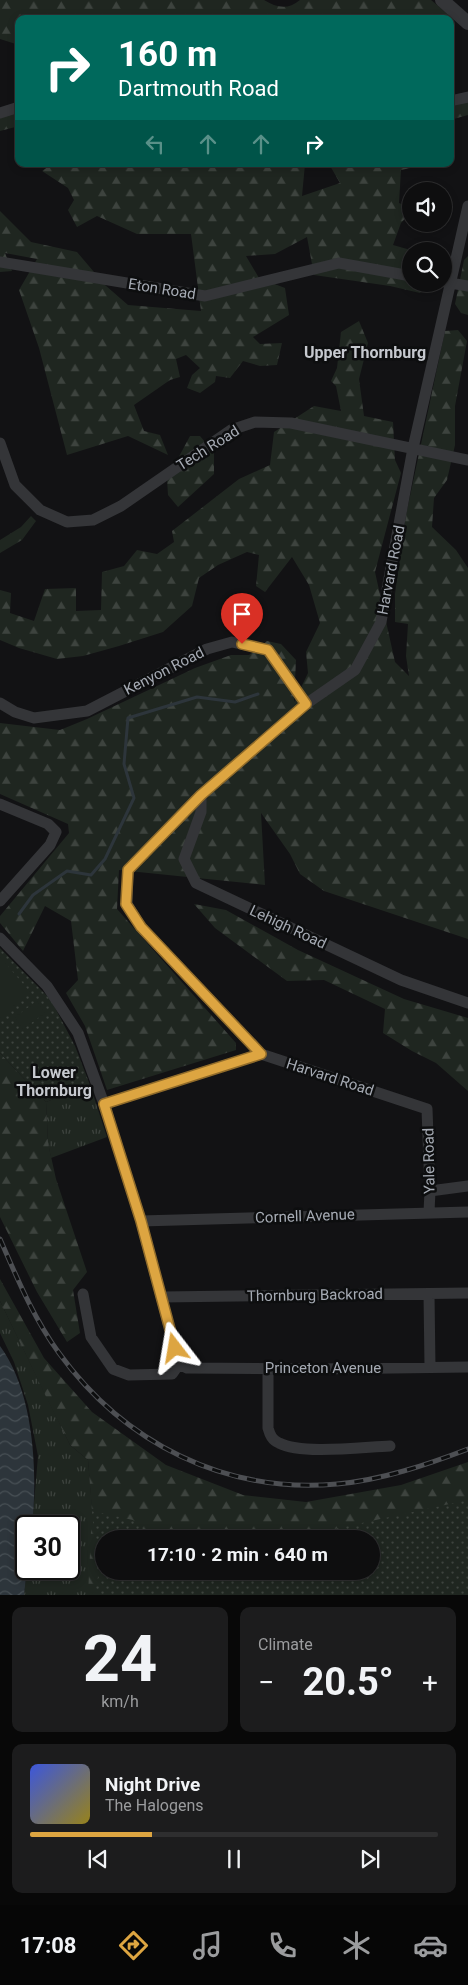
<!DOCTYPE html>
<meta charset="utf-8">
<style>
body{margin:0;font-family:Roboto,sans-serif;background:#1c1c1d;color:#f1f3f6;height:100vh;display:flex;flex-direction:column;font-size:19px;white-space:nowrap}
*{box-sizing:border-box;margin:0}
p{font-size:16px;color:#9b9c9e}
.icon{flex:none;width:28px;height:28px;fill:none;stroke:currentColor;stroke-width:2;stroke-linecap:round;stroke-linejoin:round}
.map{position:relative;height:1595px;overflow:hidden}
.panel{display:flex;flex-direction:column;gap:12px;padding:12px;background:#080808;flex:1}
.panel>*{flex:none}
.hud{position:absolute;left:15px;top:15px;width:439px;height:152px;border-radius:10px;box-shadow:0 2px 8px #0003,0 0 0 1px #2e2e2f;background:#00695c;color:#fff;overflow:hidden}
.fabs{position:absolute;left:402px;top:182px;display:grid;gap:10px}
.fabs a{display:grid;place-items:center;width:50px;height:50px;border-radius:50%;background:#0e0e0f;box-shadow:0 2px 8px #0003,0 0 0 1px #2e2e2f;font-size:25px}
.speed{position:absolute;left:15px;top:1515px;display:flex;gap:10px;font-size:25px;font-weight:700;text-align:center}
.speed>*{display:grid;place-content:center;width:65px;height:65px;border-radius:50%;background:#0e0e0f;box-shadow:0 2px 8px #0003,0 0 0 1px #2e2e2f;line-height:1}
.speed .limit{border:2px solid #111;border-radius:8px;background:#fff;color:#111}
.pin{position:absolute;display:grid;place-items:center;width:42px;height:42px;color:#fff;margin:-51px -21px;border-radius:50% 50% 50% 0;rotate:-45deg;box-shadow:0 0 5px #0007}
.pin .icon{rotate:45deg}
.me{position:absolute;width:55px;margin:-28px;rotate:346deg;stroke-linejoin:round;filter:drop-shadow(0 0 4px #0008)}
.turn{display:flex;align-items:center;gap:18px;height:105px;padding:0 20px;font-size:22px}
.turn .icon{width:65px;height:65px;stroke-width:2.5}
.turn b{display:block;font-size:35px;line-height:42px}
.lanes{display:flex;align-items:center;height:48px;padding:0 20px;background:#0003;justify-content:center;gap:25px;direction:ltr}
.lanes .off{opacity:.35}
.big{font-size:38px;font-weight:700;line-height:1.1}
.panel .tile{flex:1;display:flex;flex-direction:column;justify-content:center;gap:8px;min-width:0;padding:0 18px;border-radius:10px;background:#1c1c1d}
.panel .dial{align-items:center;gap:0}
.dial b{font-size:65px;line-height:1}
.song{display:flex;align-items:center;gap:15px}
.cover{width:60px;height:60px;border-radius:8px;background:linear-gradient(135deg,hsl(230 70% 55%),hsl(50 70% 35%))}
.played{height:5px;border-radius:2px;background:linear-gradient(90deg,#dda541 30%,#2e2e2f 30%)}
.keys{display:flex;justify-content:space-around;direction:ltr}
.heat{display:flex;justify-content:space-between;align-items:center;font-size:28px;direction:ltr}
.panel .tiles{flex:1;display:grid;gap:12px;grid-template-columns:1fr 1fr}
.tile:last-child{grid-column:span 2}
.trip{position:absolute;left:95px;top:1530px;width:285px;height:50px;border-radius:25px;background:#0e0e0f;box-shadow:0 2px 8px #0003,0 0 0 1px #2e2e2f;font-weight:700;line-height:50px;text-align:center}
.dock{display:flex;height:80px;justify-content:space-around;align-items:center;background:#060606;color:#9b9c9e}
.dock .icon{width:35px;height:35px}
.dock .active{color:#dda541}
.dock b{font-size:22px;color:#f1f3f6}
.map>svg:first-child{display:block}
.grass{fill:url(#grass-tufts)}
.forest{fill:url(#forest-firs);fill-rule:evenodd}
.park{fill:url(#park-dots)}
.pitch{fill:#1f2620}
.water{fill:url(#water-waves)}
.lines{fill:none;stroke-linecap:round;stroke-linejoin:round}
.stream{stroke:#2d353b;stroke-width:3}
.minor{stroke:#343538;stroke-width:11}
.tertiary{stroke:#343538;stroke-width:14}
.rail-casing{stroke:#4d4f53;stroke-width:5}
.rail{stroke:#0d0e0f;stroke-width:3;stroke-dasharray:9;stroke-linecap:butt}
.route-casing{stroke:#906b2a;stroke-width:12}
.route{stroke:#dda541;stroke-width:9}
.labels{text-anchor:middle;stroke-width:5;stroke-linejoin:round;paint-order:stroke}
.street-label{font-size:15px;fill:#a5aab3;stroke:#0d0e0f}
.neighbourhood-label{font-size:16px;font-weight:bold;fill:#c6c9cf;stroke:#0d0e0f}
</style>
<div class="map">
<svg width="468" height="1595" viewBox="0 0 468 1595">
<defs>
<pattern id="grass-tufts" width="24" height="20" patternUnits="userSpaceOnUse" patternTransform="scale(1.25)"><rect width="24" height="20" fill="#1f2620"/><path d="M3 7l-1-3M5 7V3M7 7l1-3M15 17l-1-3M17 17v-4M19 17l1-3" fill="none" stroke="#3d433e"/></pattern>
<pattern id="forest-firs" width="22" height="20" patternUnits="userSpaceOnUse" patternTransform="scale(1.25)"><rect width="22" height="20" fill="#1f2620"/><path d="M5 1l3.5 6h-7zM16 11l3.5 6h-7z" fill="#3d433e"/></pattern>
<pattern id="park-dots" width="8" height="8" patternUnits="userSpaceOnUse" patternTransform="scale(1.25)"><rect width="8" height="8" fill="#1f2620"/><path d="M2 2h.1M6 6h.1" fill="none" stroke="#3d433e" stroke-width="1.8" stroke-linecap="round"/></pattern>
<pattern id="water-waves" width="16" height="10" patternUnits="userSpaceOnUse" patternTransform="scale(1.25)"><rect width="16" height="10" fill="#2d353b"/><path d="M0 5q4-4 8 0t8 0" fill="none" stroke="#485055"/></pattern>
</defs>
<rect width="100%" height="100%" fill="#121214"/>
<path class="grass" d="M90,1085L107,1137L51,1158L48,1143L46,1102Z
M0,1301L70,1445L88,1460L98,1577L94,1595H24L27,1569H69V1526H32L38,1456L28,1405L14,1362L0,1333Z"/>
<path class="forest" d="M0,0H264C277,8 288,10 300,0H431L450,16V19H19V45L0,39Z
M468,101V115L450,120V105Z
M19,111V126L0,131V117Z
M52,164H305L302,196L340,183L329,164H421L420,166L401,170L399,203L411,208V212L401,223L393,245L414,251H411V284H429L420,293L390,286L314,275L307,237L275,254L246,256L259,278L285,288L289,315L253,337L260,344L282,343L277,365L260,366L243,361L230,378L216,376L215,382L200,393L187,388L192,375L200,368L186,355L176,359L180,377L170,380L134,405L144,431L160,435L168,455L128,436L67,455L39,348L19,290L37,259L5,253L12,271L0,272V211L31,242L77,252L105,285L128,305L201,311L191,234H137L97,216L77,227L68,210L74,200L68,188L42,171Z
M468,256V315L461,313L455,304L464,260Z
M359,321L368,343L359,379L364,416L393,422L395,460L401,473L375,572L395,662L409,676L406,656L408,624L395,622V594L406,515L445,331L458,330L467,341L455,406V445L447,480L434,498L432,527L456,550L468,568V939L324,891L300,874L290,854L261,813L265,885L119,870L117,909L236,1043V1050L107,1090L85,1026L66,993L78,980L71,921L45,906L23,951L0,923V916L69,833L68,824L0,794V723L60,730L87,719L195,668L231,655H249L267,641L281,644L296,660L294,702L308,673L306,652L320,623L309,585L292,557L265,592L256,586L259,555L247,552L218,565L199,578L192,606L163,632L119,646L83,656L57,659L19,648L0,640V590L11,593L10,613L34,621L45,589L76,588V611L101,610L102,572L124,566L137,550L157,554L174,542L172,531L239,479L270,465L274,432L314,406L341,411L336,386L331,381L337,368L341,332Z
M190,436H200L214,453V474L178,507L168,495L167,479Z
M31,516L36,521L22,540L0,553V540L21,527Z
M194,904L226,910L298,950L404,999L468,1018V1091L436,1063L412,1051L383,1033L385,1009L324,980L287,981L215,928Z
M0,1053L46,1102L48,1143L56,1179L87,1272L73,1290L80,1333L67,1342L37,1292L0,1217Z
M0,1279L44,1358L92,1412L166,1465L243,1495L306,1502L401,1485L468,1462V1595H88L92,1511L88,1460L70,1445L51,1407L0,1301ZM104,1539H371V1571H104Z"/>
<path class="park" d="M0,948L51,1000L75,1046L90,1085L46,1102L0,1053Z
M468,1500V1595H94L98,1577L92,1511L133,1520L154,1539H104V1571H371V1539H288Z"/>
<path class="pitch" d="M0,957L30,992L0,1018Z
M37,1001L45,1013L23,1029L15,1017Z"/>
<path class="water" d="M0,1346C34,1392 38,1472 32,1526H26L27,1569L24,1595H0Z"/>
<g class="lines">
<path class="stream" d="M19,914L33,895L67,871L91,875L105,859L134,798L124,764L128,718L197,697L235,702L258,694"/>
<path class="minor" d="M450,101L468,97
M0,113L19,107
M0,262L205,296L339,263L411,276
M445,282L468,286
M0,443L15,485L40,510L67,522L93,520L121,506L231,430L255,422L291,423L468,460
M0,703L15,712L34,718L87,711L207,649L232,642L268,650L306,704
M201,795V812L184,859L196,883L401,980L468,1003
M0,804L48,824L56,832L50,845L0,901
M0,938L47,986L78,1033L104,1104L141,1221L179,1364
M104,1104L261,1054
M430,1191L468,1186
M429,1212L430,1191L427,1109L261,1054L141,927L127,904L128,870L201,795L306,704L355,670L381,622L413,448L468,206
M141,1221L468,1212
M83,1294L91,1337L113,1369L129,1375L172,1374L179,1364
M429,1294L430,1367
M162,1297L468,1293
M179,1364L187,1368L318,1369L468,1367
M268,1369V1428C270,1435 272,1440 279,1443C302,1455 363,1447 390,1446"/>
<path class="tertiary" d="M442,0L468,23"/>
<defs>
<path id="rail" d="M0,1239C17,1278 34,1319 59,1353C124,1443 225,1494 337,1484C382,1480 426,1465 468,1449"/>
</defs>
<use href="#rail" class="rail-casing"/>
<use href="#rail" class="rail"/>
</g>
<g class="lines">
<defs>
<path id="route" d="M175,1348L141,1221L104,1104L261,1054L141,927L126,904L128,870L201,795L306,704L268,650L242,644"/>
</defs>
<use href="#route" class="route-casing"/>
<use href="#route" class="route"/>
</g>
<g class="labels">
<g class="street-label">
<text transform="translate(162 289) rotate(9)" y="5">Eton Road</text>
<text transform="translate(208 448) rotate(-32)" y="5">Tech Road</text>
<text transform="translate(391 570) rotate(-79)" y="5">Harvard Road</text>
<text transform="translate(164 671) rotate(-27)" y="5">Kenyon Road</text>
<text transform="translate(288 927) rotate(25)" y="5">Lehigh Road</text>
<text transform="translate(330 1077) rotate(18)" y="5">Harvard Road</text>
<text transform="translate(429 1161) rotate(-91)" y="5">Yale Road</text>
<text transform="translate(305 1216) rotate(-2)" y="5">Cornell Avenue</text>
<text transform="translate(315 1295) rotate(-1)" y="5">Thornburg Backroad</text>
<text x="323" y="1373">Princeton Avenue</text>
</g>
<g class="neighbourhood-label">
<text x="365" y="358">Upper Thornburg</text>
<text x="54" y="1078">Lower<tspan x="54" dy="18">Thornburg</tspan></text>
</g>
</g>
</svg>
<div class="fabs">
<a><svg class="icon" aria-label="sound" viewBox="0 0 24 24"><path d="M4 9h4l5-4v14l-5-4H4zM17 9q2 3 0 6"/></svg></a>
<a><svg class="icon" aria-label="search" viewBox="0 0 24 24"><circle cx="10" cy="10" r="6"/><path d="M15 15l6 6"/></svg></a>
</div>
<div class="speed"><div class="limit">30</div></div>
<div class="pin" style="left:242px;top:644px;background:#d93025"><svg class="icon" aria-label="arrive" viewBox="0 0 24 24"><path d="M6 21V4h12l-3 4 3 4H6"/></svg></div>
<svg class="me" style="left:175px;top:1348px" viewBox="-20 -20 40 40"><path d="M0-17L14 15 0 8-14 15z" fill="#dda541" stroke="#fff" stroke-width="4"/></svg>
<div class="trip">17:10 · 2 min · 640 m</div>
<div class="hud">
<div class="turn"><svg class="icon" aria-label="right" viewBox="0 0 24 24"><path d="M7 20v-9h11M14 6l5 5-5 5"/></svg><div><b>160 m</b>Dartmouth Road</div></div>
<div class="lanes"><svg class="icon off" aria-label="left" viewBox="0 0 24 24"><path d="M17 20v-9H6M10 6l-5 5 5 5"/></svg><svg class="icon off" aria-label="ahead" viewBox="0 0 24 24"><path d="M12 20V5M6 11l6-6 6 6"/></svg><svg class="icon off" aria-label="ahead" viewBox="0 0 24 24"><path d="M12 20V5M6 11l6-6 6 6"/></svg><svg class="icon" aria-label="right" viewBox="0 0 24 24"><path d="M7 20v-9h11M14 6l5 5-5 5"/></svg></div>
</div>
</div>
<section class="panel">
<div class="tiles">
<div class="tile dial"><b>24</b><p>km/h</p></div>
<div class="tile"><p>Climate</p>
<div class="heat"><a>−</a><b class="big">20.5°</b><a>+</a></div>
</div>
<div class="tile">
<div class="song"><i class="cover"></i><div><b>Night Drive</b><p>The Halogens</p></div></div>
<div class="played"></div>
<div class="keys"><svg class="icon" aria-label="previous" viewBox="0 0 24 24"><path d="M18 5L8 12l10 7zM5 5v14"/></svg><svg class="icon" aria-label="pause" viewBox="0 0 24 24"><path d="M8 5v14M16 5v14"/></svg><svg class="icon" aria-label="next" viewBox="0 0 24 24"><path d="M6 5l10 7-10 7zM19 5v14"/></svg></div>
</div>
</div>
</section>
<nav class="dock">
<b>17:08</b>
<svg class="icon active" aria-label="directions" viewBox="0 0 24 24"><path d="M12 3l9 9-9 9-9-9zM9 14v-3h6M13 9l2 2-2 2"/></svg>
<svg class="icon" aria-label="music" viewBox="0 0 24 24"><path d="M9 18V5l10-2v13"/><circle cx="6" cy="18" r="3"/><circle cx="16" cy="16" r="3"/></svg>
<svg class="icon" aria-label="phone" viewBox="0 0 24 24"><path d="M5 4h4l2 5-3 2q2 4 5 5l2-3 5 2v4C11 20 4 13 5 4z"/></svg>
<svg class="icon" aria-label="climate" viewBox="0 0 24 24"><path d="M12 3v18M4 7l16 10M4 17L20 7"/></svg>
<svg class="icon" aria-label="car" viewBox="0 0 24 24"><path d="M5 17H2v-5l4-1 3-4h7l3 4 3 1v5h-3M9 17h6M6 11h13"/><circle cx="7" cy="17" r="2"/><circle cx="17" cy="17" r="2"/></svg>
</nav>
